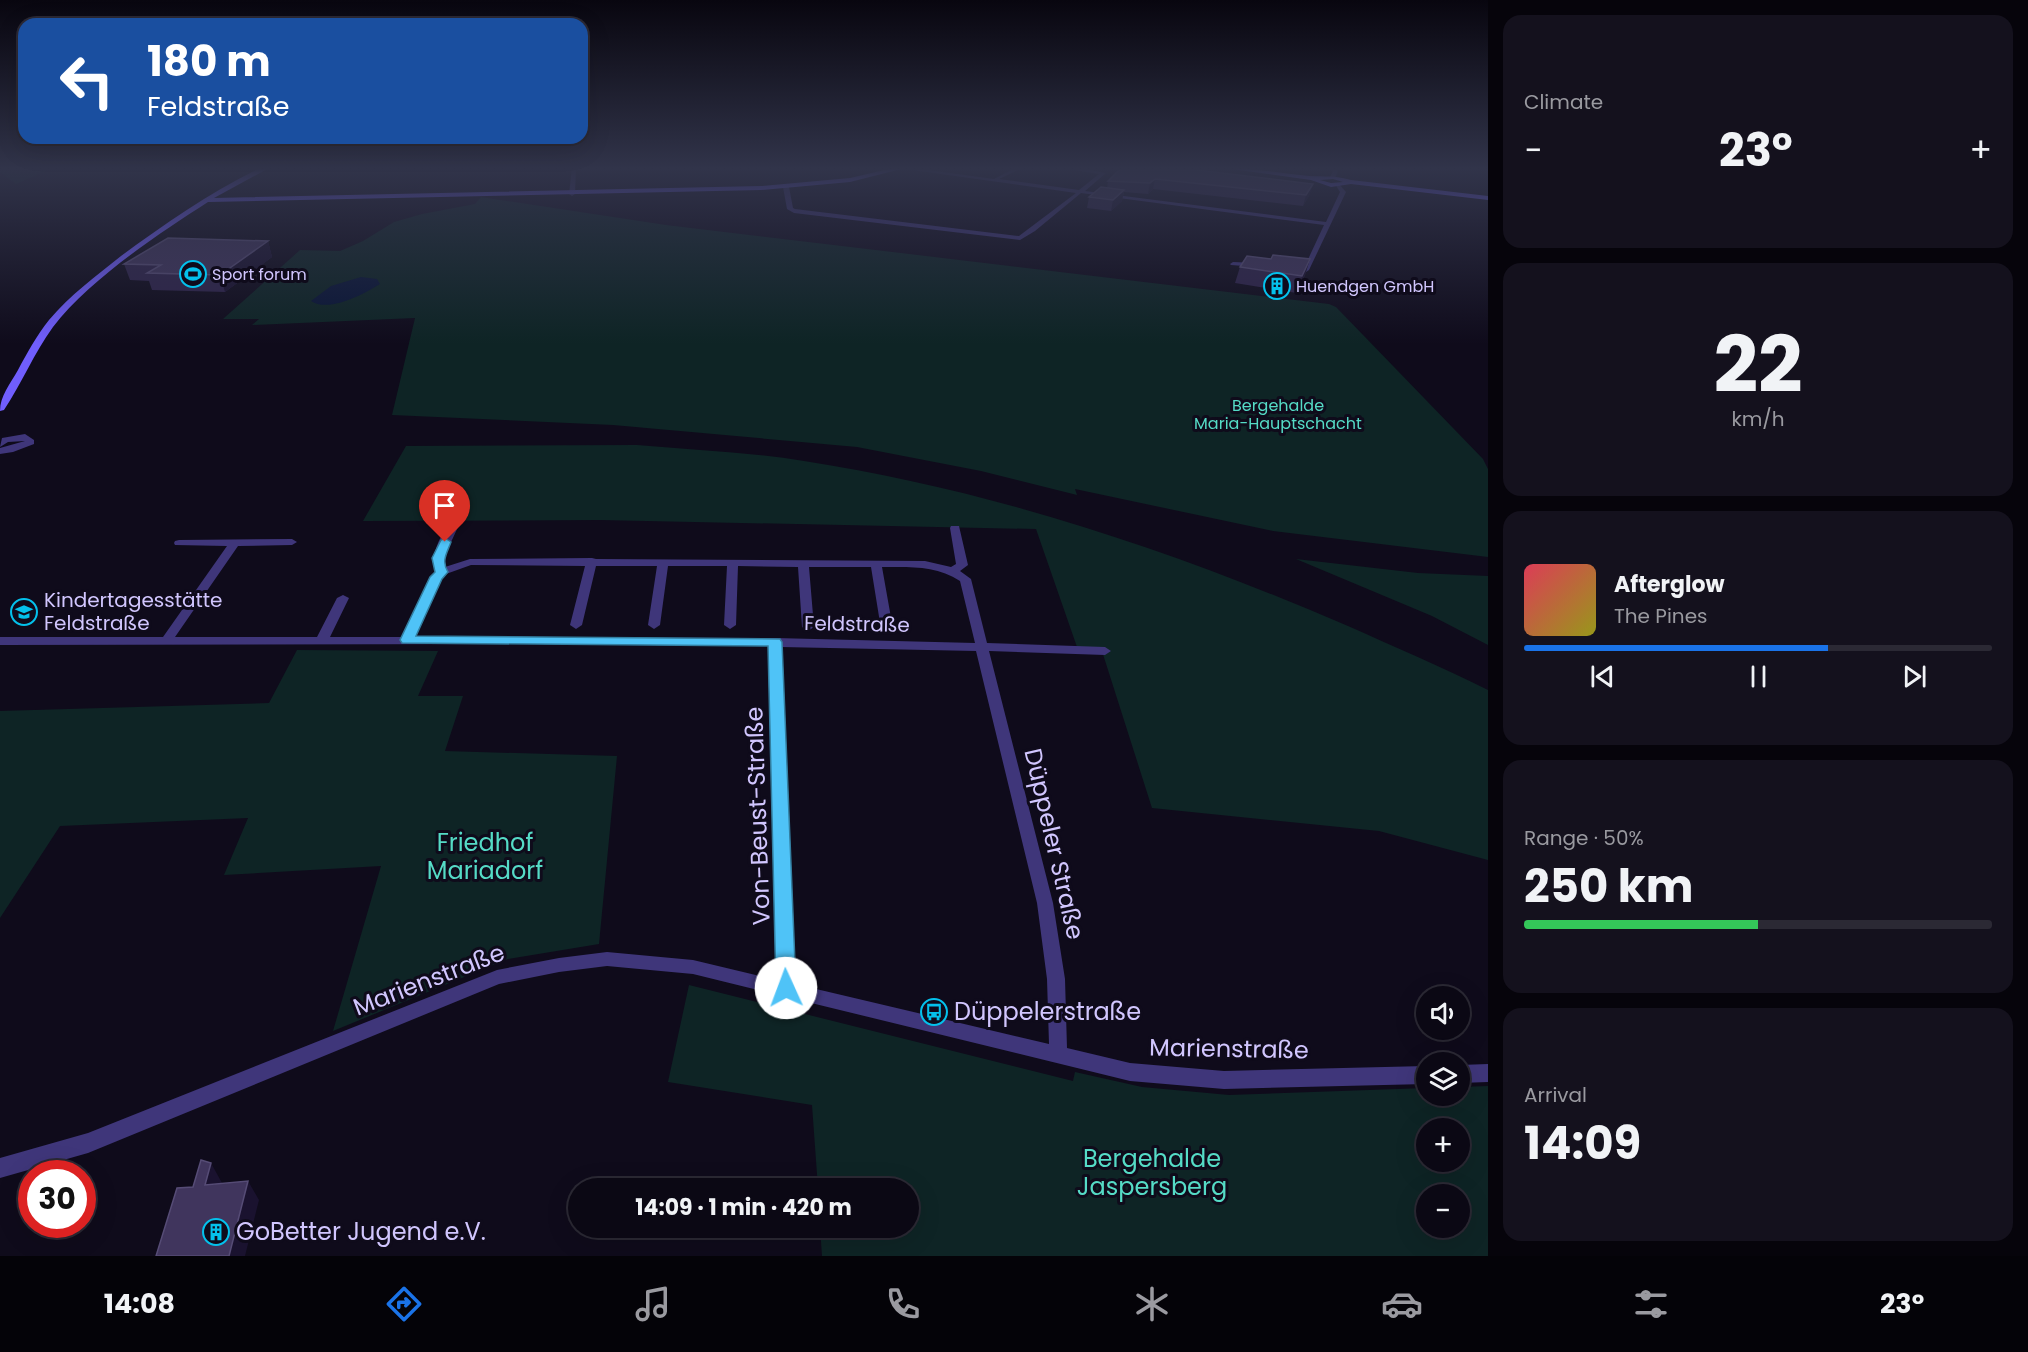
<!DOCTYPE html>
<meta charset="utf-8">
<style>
body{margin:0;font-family:Poppins,sans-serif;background:#14111d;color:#f1f3f6;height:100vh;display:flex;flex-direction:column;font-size:22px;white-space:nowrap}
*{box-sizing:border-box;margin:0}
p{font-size:20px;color:#9a9aa0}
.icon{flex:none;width:33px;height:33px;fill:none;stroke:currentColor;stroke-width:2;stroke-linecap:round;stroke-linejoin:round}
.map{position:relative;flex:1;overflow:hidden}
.sheet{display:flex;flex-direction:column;gap:15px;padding:15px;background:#06040b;width:540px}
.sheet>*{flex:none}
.banner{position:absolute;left:18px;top:18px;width:570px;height:126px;border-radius:18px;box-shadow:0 6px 24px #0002,0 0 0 2px #2b2934;background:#1a4fa0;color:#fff;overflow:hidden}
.controls{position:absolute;left:1416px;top:986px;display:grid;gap:12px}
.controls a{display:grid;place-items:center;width:54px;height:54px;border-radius:50%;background:#0b0814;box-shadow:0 6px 24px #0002,0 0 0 2px #2b2934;font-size:30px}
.speed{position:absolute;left:18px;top:1160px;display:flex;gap:12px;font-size:30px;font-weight:700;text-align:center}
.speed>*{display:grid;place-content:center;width:78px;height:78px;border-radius:50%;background:#0b0814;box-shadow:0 6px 24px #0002,0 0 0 2px #2b2934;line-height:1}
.speed .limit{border:9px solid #d22;background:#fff;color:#111}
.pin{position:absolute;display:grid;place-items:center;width:51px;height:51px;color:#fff;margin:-62px -26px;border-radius:50% 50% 50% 0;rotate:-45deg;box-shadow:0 0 6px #0007}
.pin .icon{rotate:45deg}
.me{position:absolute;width:66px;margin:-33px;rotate:358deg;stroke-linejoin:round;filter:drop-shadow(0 0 4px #0008)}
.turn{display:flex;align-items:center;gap:21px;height:126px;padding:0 30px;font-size:27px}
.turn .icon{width:78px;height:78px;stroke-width:2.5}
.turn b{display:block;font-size:42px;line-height:51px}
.big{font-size:45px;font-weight:700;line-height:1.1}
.sheet .tile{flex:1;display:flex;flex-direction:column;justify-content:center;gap:9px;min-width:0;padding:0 21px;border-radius:18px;background:#14111d}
.sheet .dial{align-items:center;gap:0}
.dial b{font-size:78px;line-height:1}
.song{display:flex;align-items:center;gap:18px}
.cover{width:72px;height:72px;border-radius:9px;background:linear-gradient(135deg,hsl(350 70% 55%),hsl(60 70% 35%))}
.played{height:6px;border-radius:3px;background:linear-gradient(90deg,#1a73e8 65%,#2b2934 65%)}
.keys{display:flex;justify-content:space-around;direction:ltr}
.heat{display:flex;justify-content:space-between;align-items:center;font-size:33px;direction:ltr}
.charge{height:9px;border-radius:4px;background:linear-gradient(90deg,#34c759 50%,#2b2934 0)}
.trip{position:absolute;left:568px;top:1178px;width:351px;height:60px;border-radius:30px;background:#0b0814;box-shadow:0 6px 24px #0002,0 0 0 2px #2b2934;font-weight:700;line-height:60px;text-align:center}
.tab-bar{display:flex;height:96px;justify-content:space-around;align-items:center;background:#040308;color:#9a9aa0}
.tab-bar .icon{width:42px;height:42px}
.tab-bar .active{color:#1a73e8}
.tab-bar b{font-size:27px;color:#f1f3f6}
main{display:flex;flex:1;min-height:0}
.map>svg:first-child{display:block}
.green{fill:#0e2425;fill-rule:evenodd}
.water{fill:#091536}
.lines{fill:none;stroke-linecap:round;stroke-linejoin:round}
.street{fill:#3f367a;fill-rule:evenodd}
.secondary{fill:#705efd;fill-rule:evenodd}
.wall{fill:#2e234a}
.shaded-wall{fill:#1a122f}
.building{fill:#40355d;stroke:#564c76;stroke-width:1.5}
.route{fill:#4fc3f7;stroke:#337fa1;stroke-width:1.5}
.labels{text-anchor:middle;stroke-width:6;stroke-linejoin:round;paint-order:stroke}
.far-poi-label{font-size:16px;fill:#d1c6fe;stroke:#0f0b1b;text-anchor:start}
.far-park-label{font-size:16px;fill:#55dbc6;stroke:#0f0b1b}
.poi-label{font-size:20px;fill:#d1c6fe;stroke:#0f0b1b;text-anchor:start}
.street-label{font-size:20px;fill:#d1c6fe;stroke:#0f0b1b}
.near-street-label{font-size:24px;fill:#d1c6fe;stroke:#0f0b1b}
.near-park-label{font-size:24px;fill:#55dbc6;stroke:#0f0b1b}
.near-poi-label{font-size:24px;fill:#d1c6fe;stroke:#0f0b1b;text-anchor:start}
</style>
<main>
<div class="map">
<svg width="1488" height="1256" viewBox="0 0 1488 1256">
<rect width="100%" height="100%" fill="#0f0b1b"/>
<path class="green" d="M0,168H46L48,170L16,184L0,172Z
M481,197L666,225L1329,304L1336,307L1483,459L1488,469V557L1273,531L1075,489L1077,495L981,471L857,447L613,425L392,415L415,318L252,325L259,319H223L300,250L340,251L363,241L394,222L422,214L475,204Z
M637,445C692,450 749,452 804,461C992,490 1174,551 1348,626C1395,647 1442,667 1488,690V860L1379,831L1152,808L1101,648L1077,647L1036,529L600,520L363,521L406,446Z
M1296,559L1418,573L1488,576V645L1432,616Z
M297,650L438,651L418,696H463L445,751L617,756L599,944L508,959L333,1031L381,866L224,875L248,818L60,826L0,918V711L269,703Z
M689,985L1073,1081L1075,1072L1142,1087L1229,1095L1426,1088V1095H1460V1087L1488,1086V1256H822L820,1227H909V1188H818L812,1105L668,1082ZM1426,1128H1460V1161H1426ZM1426,1194H1460V1227H1426Z"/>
<path class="water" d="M361,277L377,279L380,284C364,294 329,313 311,301L331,286Z"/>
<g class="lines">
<path class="street" d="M572,168H576L575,194L572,196L569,194Z
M898,168H914L994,179L1015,168H1080L1106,173L1085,191L1326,222L1340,192L1335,184H1339L1346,192L1309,270L1306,272L1292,270L1304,268L1324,225L1081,193L1035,231L1020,240L794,213L787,209L783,187L786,185L789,187L793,208L795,209L1019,236L1076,193ZM1018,170H1074L1099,174L1079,190L999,179Z
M1329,168H1335L1338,171L1335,178L1330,177L1333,171Z
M1233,262L1257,263L1260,265L1257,267L1231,265L1230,264Z
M25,434L34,440V444L13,452L0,454V448L25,441L8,442L0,447L2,438Z
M453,524L458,527L445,555V567L470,559L592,558L596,559L925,561L951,567L956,564L950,528L951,526H959L968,565L960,571L971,579L987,643L1105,647L1111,651L1105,655L989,651L1053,903L1065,979L1067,1048L1130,1063L1224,1071L1426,1066V1084L1224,1089L1130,1081L693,974L607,966L559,972L499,984L88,1153L0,1178V1158L88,1133L497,970L559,958L607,952L693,960L777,980L769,646L552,644L0,645V637H163L227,546L175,545L174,543L175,541L179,540L292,539L297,542L292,545L238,546L175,637H317L337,598L343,595L349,598L330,637H402L430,577L436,571C429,559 441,529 453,524ZM471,565L585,566L570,625L576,629L582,625L596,566H657L648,625L654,629L660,625L668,566H727L724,625L730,629L736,625L738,566L798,567L802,627L808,631L814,627L809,567H871L881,629L887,633L893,629L882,567C909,567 936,565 960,581L975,643L775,638L415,637L441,579L446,574ZM781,647L976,651L1037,903L1047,979L1049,1044L795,984Z
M1488,1064V1082L1460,1083V1065Z"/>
<path class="secondary" d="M260,168H269L214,198L761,186L850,178L893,168H905L850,182L761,190L208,202C158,234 89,280 53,327C34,353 22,383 4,410L0,411C0,396 10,384 18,370C27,353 37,335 49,320C70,295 96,276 121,256C166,223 210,192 260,168Z
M1224,168C1253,168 1280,173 1309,176C1325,177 1334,175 1351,180L1488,196V200L1351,184L1331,187L1311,180ZM1333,179L1343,182L1331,183L1320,180Z"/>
</g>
<path class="wall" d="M1121,168L1310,194L1303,206L1153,189L1148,194L1124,192L1122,201L1111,211L1087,208L1089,197L1107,188L1108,181Z
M268,241L272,257L225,292L152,290L149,281L130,280L124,264Z
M1271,259H1310L1305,275L1297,293L1235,283L1240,267Z"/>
<path class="shaded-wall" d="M1155,179L1153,189L1148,194L1150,183Z
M1313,184L1310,194L1303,206L1306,195Z
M1124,190L1122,201L1111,211L1113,200Z
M268,241L272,257L225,292L220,275Z
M1310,259L1305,275L1297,293L1302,276Z
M211,1163L222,1183L216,1205L205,1185Z
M248,1181L259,1200L245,1256H229Z"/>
<path class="building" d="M1121,168H1180L1313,184L1306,195L1155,179L1150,183L1108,181Z
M1101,187L1124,190L1113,200L1089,197Z
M168,238L268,241L220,275L147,273L161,265L124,264Z
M1273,255L1310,259L1302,276L1240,267L1247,256L1271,259Z
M201,1160L211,1163L205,1185L248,1181L229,1256H156L177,1188L193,1187Z"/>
<linearGradient id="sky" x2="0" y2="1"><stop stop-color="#08060f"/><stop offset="0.49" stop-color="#31344a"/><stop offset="1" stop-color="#31344a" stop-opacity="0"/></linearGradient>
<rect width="1488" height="344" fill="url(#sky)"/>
<path class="route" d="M445,538L451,542C447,553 441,561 448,572L442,579L416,636L780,639L782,642L796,988L793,994L786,997L779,994L776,988L768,646L402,643L400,640L430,577L435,572L432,558L441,540Z"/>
<defs>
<symbol id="stadium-ring" viewBox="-11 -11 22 22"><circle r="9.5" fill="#0f0b1b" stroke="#04c1ec" stroke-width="1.5"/><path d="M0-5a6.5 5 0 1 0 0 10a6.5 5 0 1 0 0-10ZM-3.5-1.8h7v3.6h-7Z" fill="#04c1ec"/></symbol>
<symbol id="building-ring" viewBox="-11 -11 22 22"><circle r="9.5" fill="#0f0b1b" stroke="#04c1ec" stroke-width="1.5"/><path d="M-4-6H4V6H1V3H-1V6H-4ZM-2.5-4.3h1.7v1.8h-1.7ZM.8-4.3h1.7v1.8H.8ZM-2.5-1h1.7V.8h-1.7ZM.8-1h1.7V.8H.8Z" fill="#04c1ec"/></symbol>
<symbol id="school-ring" viewBox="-11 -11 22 22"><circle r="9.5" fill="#0f0b1b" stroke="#04c1ec" stroke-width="1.5"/><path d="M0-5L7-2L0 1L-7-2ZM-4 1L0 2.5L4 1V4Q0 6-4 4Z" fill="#04c1ec"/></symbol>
<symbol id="bus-ring" viewBox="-11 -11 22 22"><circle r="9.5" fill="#0f0b1b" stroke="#04c1ec" stroke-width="1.5"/><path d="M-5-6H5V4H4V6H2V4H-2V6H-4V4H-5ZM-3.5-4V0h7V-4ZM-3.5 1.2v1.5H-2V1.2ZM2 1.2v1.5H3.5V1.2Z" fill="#04c1ec"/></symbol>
</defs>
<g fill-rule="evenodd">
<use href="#stadium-ring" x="178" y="259" width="30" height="30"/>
<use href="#building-ring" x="1262" y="271" width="30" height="30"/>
<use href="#school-ring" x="9" y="597" width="30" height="30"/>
<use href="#bus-ring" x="919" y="997" width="30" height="30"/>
<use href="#building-ring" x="201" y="1217" width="30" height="30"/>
</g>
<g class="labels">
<g class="far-poi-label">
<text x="212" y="280">Sport forum</text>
<text x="1296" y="292">Huendgen GmbH</text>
</g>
<g class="far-park-label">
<text x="1278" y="411">Bergehalde<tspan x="1278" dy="18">Maria-Hauptschacht</tspan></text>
</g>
<g class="poi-label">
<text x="44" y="607">Kindertagesstätte<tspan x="44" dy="23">Feldstraße</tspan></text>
</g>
<g class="street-label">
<text transform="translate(857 624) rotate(1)" y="7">Feldstraße</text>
</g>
<g class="near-street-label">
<text transform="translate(758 816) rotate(-92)" y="8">Von-Beust-Straße</text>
<text transform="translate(1054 844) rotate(77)" y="8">Düppeler Straße</text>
<text transform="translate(429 980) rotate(-21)" y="8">Marienstraße</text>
<text transform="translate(1229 1049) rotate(1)" y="8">Marienstraße</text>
</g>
<g class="near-park-label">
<text x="485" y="851">Friedhof<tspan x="485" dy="28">Mariadorf</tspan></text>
<text x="1152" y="1167">Bergehalde<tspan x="1152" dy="28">Jaspersberg</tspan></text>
</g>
<g class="near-poi-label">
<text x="954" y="1020">Düppelerstraße</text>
<text x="236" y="1240">GoBetter Jugend e.V.</text>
</g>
</g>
</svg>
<div class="controls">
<a><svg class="icon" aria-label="sound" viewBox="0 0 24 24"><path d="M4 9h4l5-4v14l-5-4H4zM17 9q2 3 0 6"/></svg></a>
<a><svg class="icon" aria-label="layers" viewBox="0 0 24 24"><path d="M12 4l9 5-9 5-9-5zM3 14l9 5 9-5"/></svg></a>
<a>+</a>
<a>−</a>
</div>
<div class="speed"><div class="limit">30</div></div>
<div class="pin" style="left:445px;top:542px;background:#d93025"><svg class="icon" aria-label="arrive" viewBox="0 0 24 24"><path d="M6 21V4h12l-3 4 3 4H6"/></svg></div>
<svg class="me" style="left:786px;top:988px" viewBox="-20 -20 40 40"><circle r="19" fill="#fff"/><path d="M0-13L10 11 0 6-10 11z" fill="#4fc3f7"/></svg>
<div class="trip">14:09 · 1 min · 420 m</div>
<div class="banner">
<div class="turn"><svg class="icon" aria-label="left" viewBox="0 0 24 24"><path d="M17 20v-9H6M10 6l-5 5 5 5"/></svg><div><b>180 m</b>Feldstraße</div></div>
</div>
</div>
<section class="sheet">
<div class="tile"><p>Climate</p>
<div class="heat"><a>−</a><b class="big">23°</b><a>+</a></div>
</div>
<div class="tile dial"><b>22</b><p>km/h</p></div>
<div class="tile">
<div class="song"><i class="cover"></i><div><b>Afterglow</b><p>The Pines</p></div></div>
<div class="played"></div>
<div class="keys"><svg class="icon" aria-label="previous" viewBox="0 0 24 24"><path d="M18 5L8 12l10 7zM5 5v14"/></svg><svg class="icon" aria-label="pause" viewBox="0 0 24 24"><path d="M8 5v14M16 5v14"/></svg><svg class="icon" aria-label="next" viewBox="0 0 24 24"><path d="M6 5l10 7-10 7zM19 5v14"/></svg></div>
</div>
<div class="tile"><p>Range · 50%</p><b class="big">250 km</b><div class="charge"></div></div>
<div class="tile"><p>Arrival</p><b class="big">14:09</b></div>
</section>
</main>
<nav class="tab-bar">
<b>14:08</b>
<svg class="icon active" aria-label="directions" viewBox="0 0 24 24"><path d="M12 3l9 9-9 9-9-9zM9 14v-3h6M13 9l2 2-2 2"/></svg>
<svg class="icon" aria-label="music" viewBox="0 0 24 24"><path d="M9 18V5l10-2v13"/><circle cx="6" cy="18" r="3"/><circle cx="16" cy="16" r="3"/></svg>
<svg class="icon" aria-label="phone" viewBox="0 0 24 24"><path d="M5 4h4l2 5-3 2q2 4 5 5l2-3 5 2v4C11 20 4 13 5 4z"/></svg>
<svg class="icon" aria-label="climate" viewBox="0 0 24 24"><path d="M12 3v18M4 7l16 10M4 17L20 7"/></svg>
<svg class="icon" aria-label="car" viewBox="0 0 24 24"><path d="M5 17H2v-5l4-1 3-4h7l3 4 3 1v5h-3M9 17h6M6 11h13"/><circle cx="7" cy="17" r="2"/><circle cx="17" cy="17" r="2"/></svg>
<svg class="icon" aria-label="filters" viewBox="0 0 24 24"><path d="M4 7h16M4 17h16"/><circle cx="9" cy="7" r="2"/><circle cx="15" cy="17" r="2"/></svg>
<b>23°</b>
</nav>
